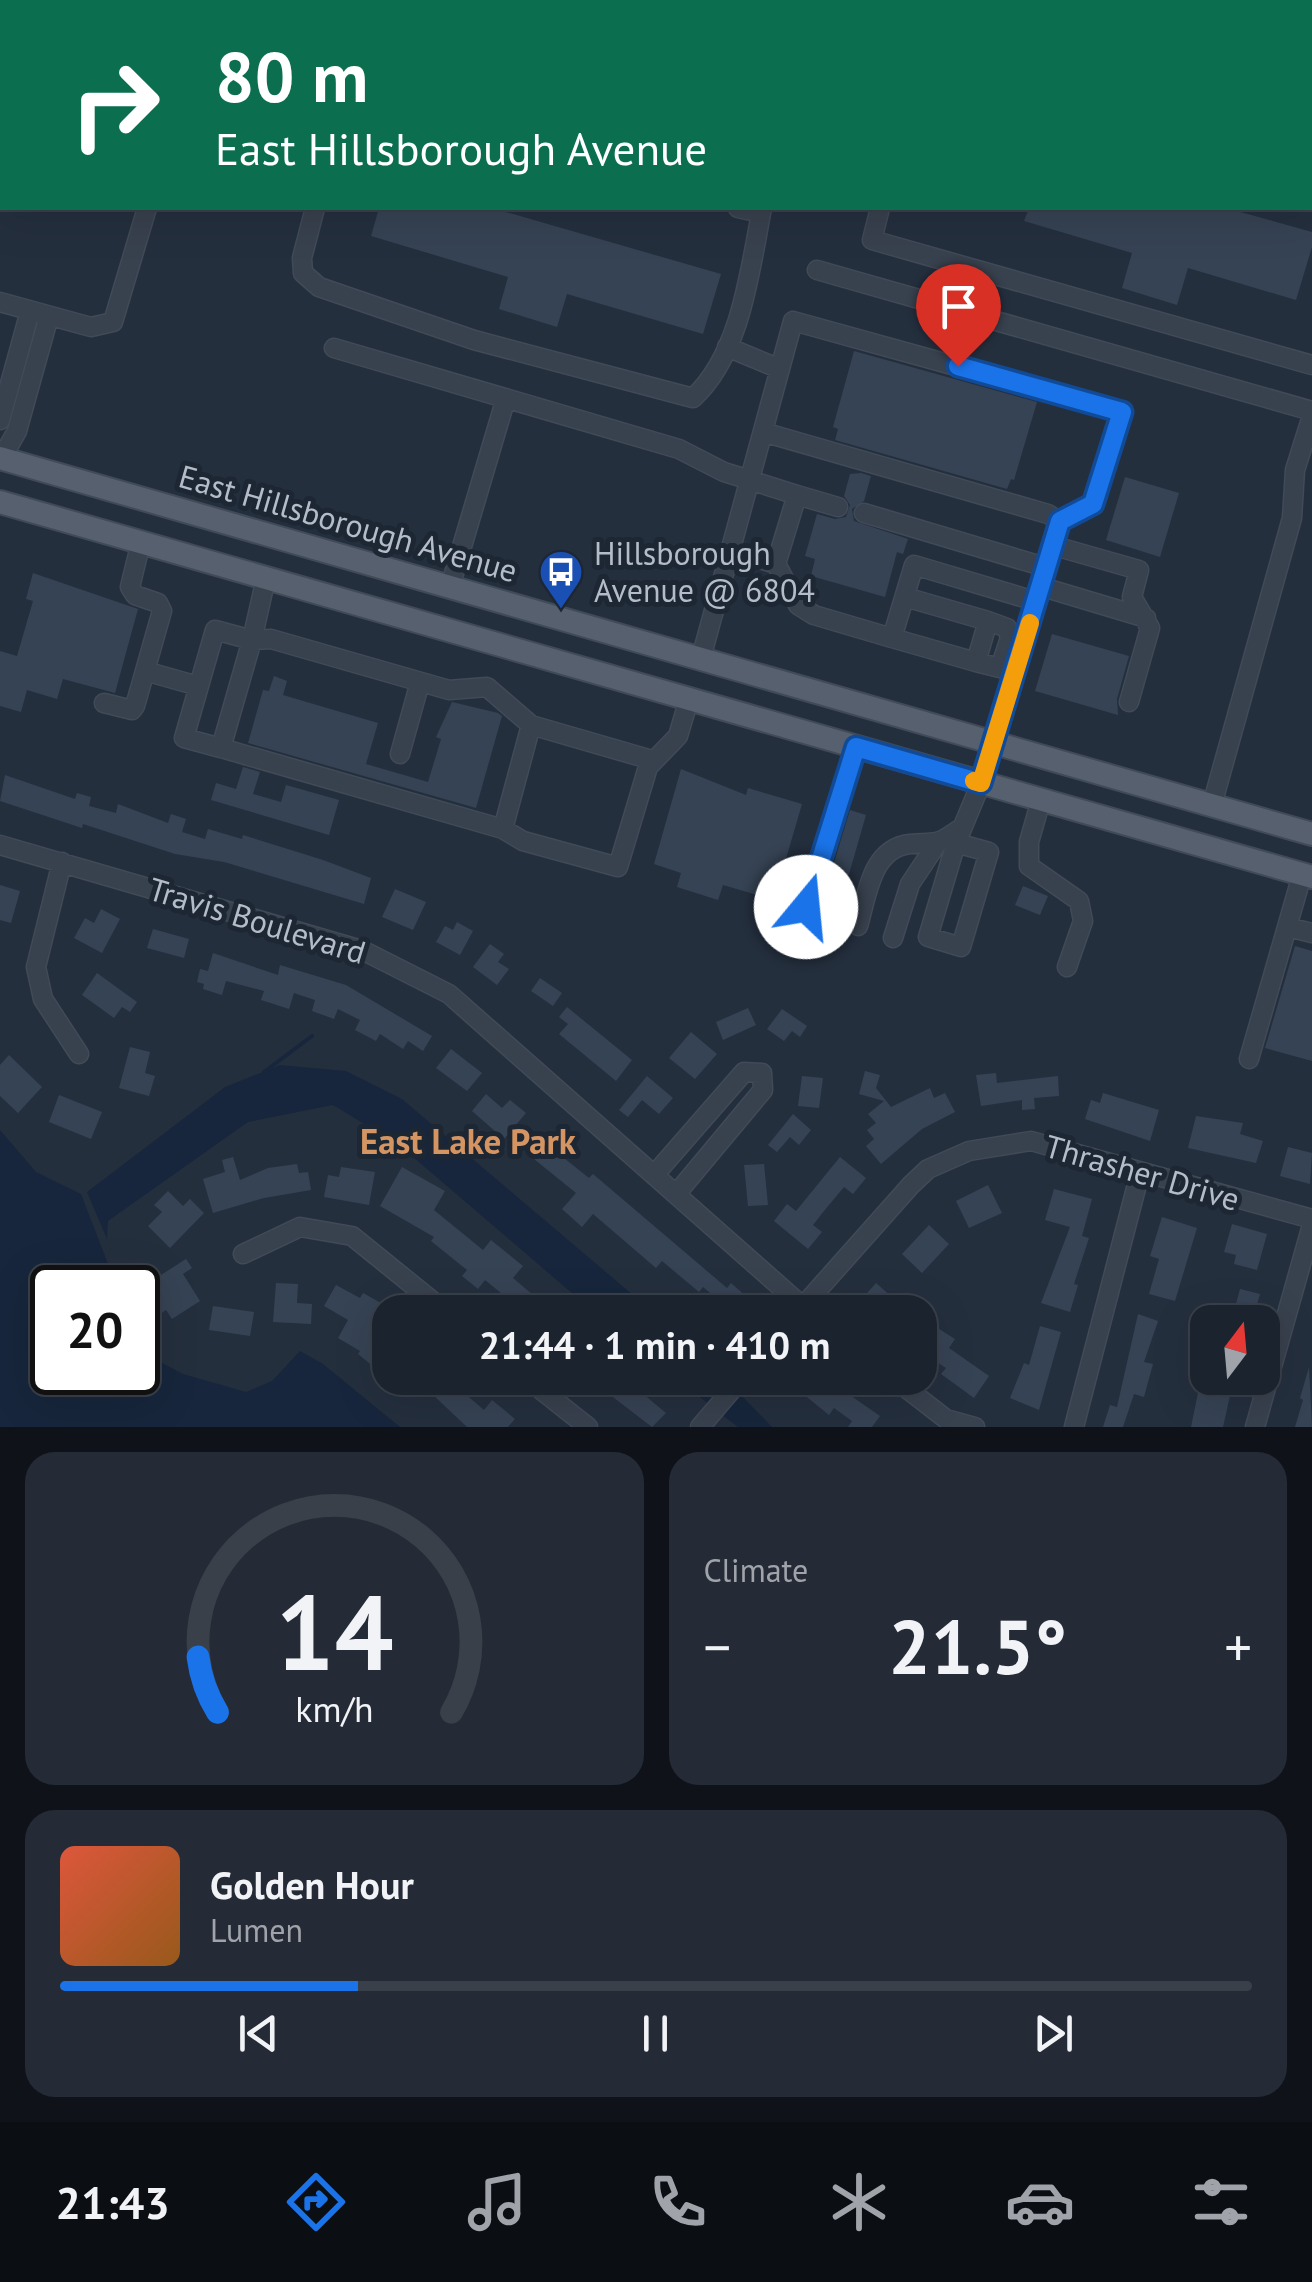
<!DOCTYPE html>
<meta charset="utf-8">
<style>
body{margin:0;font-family:"PT Sans",sans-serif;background:#242b36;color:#f1f3f6;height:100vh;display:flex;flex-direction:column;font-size:38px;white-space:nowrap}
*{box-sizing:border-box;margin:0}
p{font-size:32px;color:#a0a4aa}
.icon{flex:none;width:55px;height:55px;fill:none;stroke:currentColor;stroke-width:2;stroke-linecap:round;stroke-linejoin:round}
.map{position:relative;height:1427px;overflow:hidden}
.side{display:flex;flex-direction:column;gap:25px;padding:25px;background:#0f1319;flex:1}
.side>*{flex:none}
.banner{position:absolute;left:0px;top:0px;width:1312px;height:210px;box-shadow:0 10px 40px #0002,0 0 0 2px #39404a;background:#0b6e4f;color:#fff;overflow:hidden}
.needle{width:65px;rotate:16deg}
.tools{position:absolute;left:1190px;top:1305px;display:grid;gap:20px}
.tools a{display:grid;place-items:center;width:90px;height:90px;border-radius:20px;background:#1b232e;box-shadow:0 10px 40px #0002,0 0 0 2px #39404a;font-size:50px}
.speed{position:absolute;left:30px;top:1265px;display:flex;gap:20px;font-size:50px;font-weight:700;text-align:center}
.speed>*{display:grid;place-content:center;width:130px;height:130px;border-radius:50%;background:#1b232e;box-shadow:0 10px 40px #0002,0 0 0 2px #39404a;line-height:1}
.speed .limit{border:5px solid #111;border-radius:15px;background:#fff;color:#111}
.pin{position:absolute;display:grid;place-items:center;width:85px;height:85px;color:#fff;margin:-102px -42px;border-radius:50% 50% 50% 0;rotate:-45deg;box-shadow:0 0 10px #0007}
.pin .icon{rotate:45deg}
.me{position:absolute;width:110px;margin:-55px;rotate:17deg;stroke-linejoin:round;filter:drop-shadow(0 0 8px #0008)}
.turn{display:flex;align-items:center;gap:35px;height:210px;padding:0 50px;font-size:45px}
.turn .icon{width:130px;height:130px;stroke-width:2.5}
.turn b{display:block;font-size:70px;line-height:85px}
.big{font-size:75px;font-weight:700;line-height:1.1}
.side .widget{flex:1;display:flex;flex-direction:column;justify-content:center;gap:15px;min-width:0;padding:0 35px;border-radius:30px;background:#242b36}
.side .dial{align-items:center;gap:0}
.dial svg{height:260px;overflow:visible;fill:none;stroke:#39404a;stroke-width:7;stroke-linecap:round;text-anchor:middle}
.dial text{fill:#f1f3f6;stroke:none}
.song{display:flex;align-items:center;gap:30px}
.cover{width:120px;height:120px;border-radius:15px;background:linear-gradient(135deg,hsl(10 70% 55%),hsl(30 70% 35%))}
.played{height:10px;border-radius:5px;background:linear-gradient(90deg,#1a73e8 25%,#39404a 25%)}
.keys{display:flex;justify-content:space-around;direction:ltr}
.heat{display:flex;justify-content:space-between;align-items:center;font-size:55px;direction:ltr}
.side .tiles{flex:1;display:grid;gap:25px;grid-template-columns:1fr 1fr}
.widget:last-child{grid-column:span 2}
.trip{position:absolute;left:372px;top:1295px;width:565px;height:100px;border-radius:30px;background:#1b232e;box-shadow:0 10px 40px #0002,0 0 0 2px #39404a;font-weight:700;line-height:100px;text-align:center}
.tabs{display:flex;height:160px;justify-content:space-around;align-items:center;background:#0b0e12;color:#a0a4aa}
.tabs .icon{width:70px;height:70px}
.tabs .active{color:#1a73e8}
.tabs b{font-size:45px;color:#f1f3f6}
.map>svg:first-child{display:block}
.water{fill:#17263c}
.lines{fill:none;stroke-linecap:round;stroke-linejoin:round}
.stream{stroke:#17263c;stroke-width:4}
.building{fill:#364354}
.minor-casing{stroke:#414a57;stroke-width:21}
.major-casing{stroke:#414a57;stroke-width:26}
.minor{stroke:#38414e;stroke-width:18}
.major{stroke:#56606e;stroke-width:22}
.route-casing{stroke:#114b97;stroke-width:25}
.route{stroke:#1a73e8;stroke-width:18}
.slow{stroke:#f59e0b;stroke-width:18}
.labels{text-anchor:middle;stroke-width:10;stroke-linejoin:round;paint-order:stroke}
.street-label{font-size:32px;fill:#b4bcc9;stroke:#1d2633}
.poi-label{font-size:32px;fill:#b4bcc9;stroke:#1d2633;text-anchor:start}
.neighbourhood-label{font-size:35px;font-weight:bold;fill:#d59563;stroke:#1d2633}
</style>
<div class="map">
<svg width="1312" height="1427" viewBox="0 0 1312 1427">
<rect width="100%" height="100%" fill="#242f3e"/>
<path class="water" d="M280,1065L346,1071L402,1099L653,1312H594L399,1145L333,1105L248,1122L108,1221L107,1239L87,1192L225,1087Z
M0,1130L36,1172L81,1194L117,1287L52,1288V1372H138V1334L147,1355L183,1374L246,1392L272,1381L300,1351L323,1364L400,1427H0Z
M675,1378H724L728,1382L709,1404Z
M739,1393L772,1427H738L721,1414Z"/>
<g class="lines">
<path class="stream" d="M264,1072L312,1036"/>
</g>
<path class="building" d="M379,208H492L721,274L703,334L567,294L557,327L499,309L508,277L371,236Z
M1029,208H1226L1312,232V247L1296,300L1188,268L1177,305L1122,288L1132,253L1024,221Z
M854,351L1037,402L1014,480L1011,479L1007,489L835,440L838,429L833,427Z
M861,473L871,476L864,501L852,509L854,521L908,539L903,554L897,552L885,597L811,576L815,559L805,556L817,514L835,519L846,517L850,505L844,496L850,474Z
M1125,477L1179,493L1160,557L1106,540Z
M33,573L138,609L115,693L63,679L57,699L27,690L21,712L0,706V651L17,656L33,601L26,599Z
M1052,634L1129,656L1117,699L1118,715L1035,691Z
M274,676L287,681L283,695L378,723L366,764L428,782L441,739L436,737L452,702L498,713L502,716L476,808L248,743L263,690L269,691Z
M243,767L260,772L253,794L281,802L286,785L339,800L329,835L211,800L216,783L236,789Z
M681,769L746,795L748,788L802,804L774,900L723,885L718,900L677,887L681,873L654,864Z
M5,775L75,799L77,793L91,797L89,806L116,813L118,804L168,823L171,814L186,819L182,832L205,839L208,829L242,839L243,835L323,860L371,878L364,904L224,862L175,854L83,824L82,828L0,801Z
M850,810L866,815L847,881L830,876Z
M0,885L20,891L11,923L0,920Z
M1023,886L1048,896L1040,915L1015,905Z
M395,889L426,902L413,930L382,917Z
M101,909L120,919L102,953L74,938L85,918L94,923Z
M457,922L473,931L460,955L436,942L445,926L453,930Z
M153,929L189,939L184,958L147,948Z
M490,944L504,954L498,962L509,969L497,985L473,967Z
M1295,946L1312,951V1061L1265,1048Z
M213,953L278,975L280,965L346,985L432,1036L423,1051L408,1041L403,1049L380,1034L376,1041L355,1030L360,1020L338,1009L334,1019L312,1011L315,1000L294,993L289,1009L261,1000L264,991L226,981L222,995L203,989L204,984L197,982L200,969L208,971Z
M97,973L137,1002L130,1012L122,1007L114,1018L82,995Z
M540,978L562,993L553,1006L531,991Z
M567,1007L632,1060L616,1081L559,1034L568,1024L559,1017Z
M748,1008L756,1025L723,1040L716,1022Z
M782,1009L807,1026L800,1037L792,1031L784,1041L767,1029Z
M691,1032L717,1054L695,1079L669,1058Z
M130,1047L150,1052L145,1073L155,1076L149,1096L119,1088Z
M451,1049L482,1073L467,1091L436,1068Z
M9,1055L42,1087L18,1113L0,1096V1065Z
M865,1071L880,1075L876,1088L891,1107L930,1088L934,1098L945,1093L955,1112L922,1129L881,1164L866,1146L874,1139L867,1130L876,1123L868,1114L884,1101L859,1094Z
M996,1073L997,1083L1058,1076L1059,1096L1034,1098L1035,1109L1022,1110V1100L981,1106L976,1075Z
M647,1076L673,1098L659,1114L642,1100L628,1117L619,1110Z
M802,1076L823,1078L819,1108L798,1106Z
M1103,1093L1159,1110L1150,1141L1085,1119L1091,1100L1100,1103Z
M486,1094L502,1108L510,1100L526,1113L504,1139L472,1111Z
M59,1095L102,1112L91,1139L49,1122Z
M793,1114L811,1130L799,1145L790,1137L777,1152L768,1145Z
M1196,1116L1243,1123L1240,1134L1263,1141L1256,1163L1188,1148Z
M553,1136L570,1151L564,1158L589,1178L593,1174L727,1288L731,1283L757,1306L751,1312H721L726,1306L703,1287L699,1292L662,1261L656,1268L593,1214L582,1227L562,1209L576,1193L534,1159Z
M1288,1147L1312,1153L1310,1184L1280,1176Z
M233,1157L240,1180L268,1168L297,1164L299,1173L308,1172L311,1190L264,1198L213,1213L203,1179L225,1172L222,1160Z
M840,1157L866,1178L853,1194L844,1187L824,1211L813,1225L822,1232L808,1249L774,1221L787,1204L796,1211Z
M764,1164L768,1205L748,1206L744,1165Z
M341,1167L375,1172L369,1205L324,1197L328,1175L339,1177Z
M402,1167L445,1191L434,1210L483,1250L491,1240L523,1266L513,1278L553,1312H495L507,1298L485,1280L478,1289L462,1276L467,1270L431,1241L434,1237L380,1206Z
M988,1185L1002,1213L969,1228L956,1201Z
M1054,1189L1092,1199L1082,1236L1089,1238L1074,1284L1078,1285L1070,1312L1041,1303L1070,1227L1045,1220Z
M168,1191L183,1206L190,1199L204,1213L170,1248L148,1226L162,1212L154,1205Z
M1162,1217L1197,1228L1175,1301L1149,1294L1159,1259L1150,1256Z
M1232,1224L1267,1234L1257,1270L1234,1264L1236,1255L1224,1252Z
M929,1225L949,1244L922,1273L902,1254Z
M186,1259L192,1268L183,1274L200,1301L172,1319L166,1310L157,1316L139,1289Z
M276,1283L298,1284L297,1303L312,1304L311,1324L273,1322Z
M876,1283L909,1312H874L860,1301Z
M336,1285L360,1298L363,1293L381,1303L374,1314L390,1327V1380L358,1354L360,1351L338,1338L348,1320L324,1306Z
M1240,1289L1260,1294L1252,1322H1231Z
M213,1306L254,1312L250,1336L209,1330Z
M1138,1314L1158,1321L1144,1362L1153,1364L1144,1397L1134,1394L1123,1427H1103L1110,1405L1117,1407Z
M920,1317L955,1339L949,1348L989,1376L974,1398L941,1374L946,1368L920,1351Z
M1040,1326L1061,1332L1039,1410L1010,1398L1024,1363L1029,1365Z
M1309,1367L1312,1427H1295L1303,1400L1300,1398Z
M415,1378H466L457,1387L484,1410L492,1400L515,1419L508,1427H467Z
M588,1378H624L666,1413L652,1427Z
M806,1378H860L847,1393L880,1416L872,1427H848L852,1421L834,1408L829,1415L797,1389Z
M1201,1378H1234L1223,1427H1191Z"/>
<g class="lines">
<defs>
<path id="minor" d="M164,0L173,2
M620,0L627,2
M1133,0L1141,2
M202,2L203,0
M368,2L369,0
M931,2V0
M1310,54H1312
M0,145L2,146
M1310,186L1312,187
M315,208L302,258L303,273L319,287L474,340L693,398C741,354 750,270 762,208
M738,208L761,213
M880,208L872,240L1312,365
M817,270L1312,411
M0,302L91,327L113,322L147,208
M727,347L780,369
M334,348L679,449L724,472L797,495L776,564
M0,420L30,311
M763,432L1048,514L1059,521
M0,461L17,431L49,316
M797,495L838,507
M864,513L1045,567
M1051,545L1139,570L1132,597L1150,628L1129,702
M730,550L776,564L798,605L814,615L892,638L914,565L1035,601L994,742
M266,578L252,640L221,748L184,738L215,630L252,640L271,639L449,690L487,687L531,725L652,760
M1039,586L1146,618
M450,587L506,398
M905,597L988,621
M892,638L976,662L988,621L1007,628L1010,638L1000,668L976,662
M701,658L793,321L1122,412L1093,504L1059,521L1035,601
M145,671L198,686
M104,703L132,710L135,706L162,611L158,603L135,595L130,587L141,542
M531,725L503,829L523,841L618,867L648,767L678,736L689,699
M221,748L503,829
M400,754L420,682
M1041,800L1029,842V866L1079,901L1083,921L1067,967
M1212,805L1292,518L1295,470L1312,416
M956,843L928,937L961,947L989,852L956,843L981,783
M0,845L362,950L449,994L809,1312
M62,862L36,967L43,999L79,1054
M807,907L857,747
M858,926C867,896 871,848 910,844C940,841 934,847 961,828
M1288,927L1312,933
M893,938L910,884L936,845
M1249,1059L1302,875
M655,1174L744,1072L762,1073L763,1090L677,1193
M243,1254L300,1227L352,1236L446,1312
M798,1312L911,1185L928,1169L969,1151L1031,1141L1312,1219
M526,1378L588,1427
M893,1378L946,1419L975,1427
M700,1427L742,1378
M1074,1427L1140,1173
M1255,1427L1312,1225"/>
<path id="major" d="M0,458L1312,834
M0,502L1312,877"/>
</defs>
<use href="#minor" class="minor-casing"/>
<use href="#major" class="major-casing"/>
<use href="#minor" class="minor"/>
<use href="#major" class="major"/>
</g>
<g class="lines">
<defs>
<path id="route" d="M806,907L856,747L981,783L1060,521L1093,504L1122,412L958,366"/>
</defs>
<use href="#route" class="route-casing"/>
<use href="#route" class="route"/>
<path class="slow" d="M974,781L981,783L1030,623"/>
</g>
<defs>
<symbol id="bus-pin" viewBox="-11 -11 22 30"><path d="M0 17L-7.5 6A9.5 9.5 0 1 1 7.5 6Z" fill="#1a4fb4" stroke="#1d2633"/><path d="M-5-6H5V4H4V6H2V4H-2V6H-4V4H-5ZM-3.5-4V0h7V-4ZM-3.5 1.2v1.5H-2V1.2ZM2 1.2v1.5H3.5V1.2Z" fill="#fff"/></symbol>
</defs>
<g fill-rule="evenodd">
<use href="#bus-pin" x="536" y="547" width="50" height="68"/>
</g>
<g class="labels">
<g class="street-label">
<text transform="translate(348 524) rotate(16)" y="11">East Hillsborough Avenue</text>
<text transform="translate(257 921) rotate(17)" y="11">Travis Boulevard</text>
<text transform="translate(1142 1173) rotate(16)" y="11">Thrasher Drive</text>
</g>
<g class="poi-label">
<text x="594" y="565">Hillsborough<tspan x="594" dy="37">Avenue @ 6804</tspan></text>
</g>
<g class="neighbourhood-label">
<text x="468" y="1154">East Lake Park</text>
</g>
</g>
</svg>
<div class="tools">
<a><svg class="needle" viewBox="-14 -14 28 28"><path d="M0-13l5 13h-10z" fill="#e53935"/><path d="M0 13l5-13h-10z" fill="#a0a4aa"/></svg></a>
</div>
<div class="speed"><div class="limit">20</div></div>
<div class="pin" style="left:958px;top:366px;background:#d93025"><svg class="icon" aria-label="arrive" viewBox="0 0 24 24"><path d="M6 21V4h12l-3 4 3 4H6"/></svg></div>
<svg class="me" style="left:806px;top:907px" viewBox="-20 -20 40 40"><circle r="19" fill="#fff"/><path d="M0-13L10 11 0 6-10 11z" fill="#1a73e8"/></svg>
<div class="trip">21:44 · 1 min · 410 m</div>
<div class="banner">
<div class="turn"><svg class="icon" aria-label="right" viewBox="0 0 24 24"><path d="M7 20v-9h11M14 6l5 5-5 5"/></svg><div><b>80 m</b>East Hillsborough Avenue</div></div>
</div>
</div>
<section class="side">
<div class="tiles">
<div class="widget dial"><svg viewBox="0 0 100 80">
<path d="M14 69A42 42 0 1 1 86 69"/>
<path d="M14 69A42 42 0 0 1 8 52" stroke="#1a73e8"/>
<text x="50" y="56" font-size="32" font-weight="700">14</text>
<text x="50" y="72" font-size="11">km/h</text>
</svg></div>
<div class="widget"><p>Climate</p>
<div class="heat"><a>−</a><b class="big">21.5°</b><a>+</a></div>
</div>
<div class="widget">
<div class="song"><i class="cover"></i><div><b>Golden Hour</b><p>Lumen</p></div></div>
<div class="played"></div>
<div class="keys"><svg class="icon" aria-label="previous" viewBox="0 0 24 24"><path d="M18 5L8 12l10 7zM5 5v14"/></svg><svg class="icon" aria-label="pause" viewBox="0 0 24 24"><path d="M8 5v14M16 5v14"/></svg><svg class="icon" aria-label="next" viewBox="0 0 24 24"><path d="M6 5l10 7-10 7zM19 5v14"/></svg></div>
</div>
</div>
</section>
<nav class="tabs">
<b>21:43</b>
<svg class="icon active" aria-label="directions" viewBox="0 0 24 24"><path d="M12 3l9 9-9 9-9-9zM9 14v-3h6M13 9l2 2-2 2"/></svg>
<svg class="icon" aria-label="music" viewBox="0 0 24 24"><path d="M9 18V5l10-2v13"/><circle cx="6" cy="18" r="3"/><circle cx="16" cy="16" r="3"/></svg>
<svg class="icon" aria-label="phone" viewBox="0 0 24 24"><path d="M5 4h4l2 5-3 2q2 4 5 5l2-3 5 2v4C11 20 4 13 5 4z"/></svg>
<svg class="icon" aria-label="climate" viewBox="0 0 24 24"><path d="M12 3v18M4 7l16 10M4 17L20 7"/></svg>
<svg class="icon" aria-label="car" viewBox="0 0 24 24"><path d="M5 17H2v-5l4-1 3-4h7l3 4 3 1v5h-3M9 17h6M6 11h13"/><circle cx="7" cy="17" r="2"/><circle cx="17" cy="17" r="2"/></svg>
<svg class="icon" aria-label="filters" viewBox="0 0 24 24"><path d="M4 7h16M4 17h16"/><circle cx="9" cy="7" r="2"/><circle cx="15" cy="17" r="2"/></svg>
</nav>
